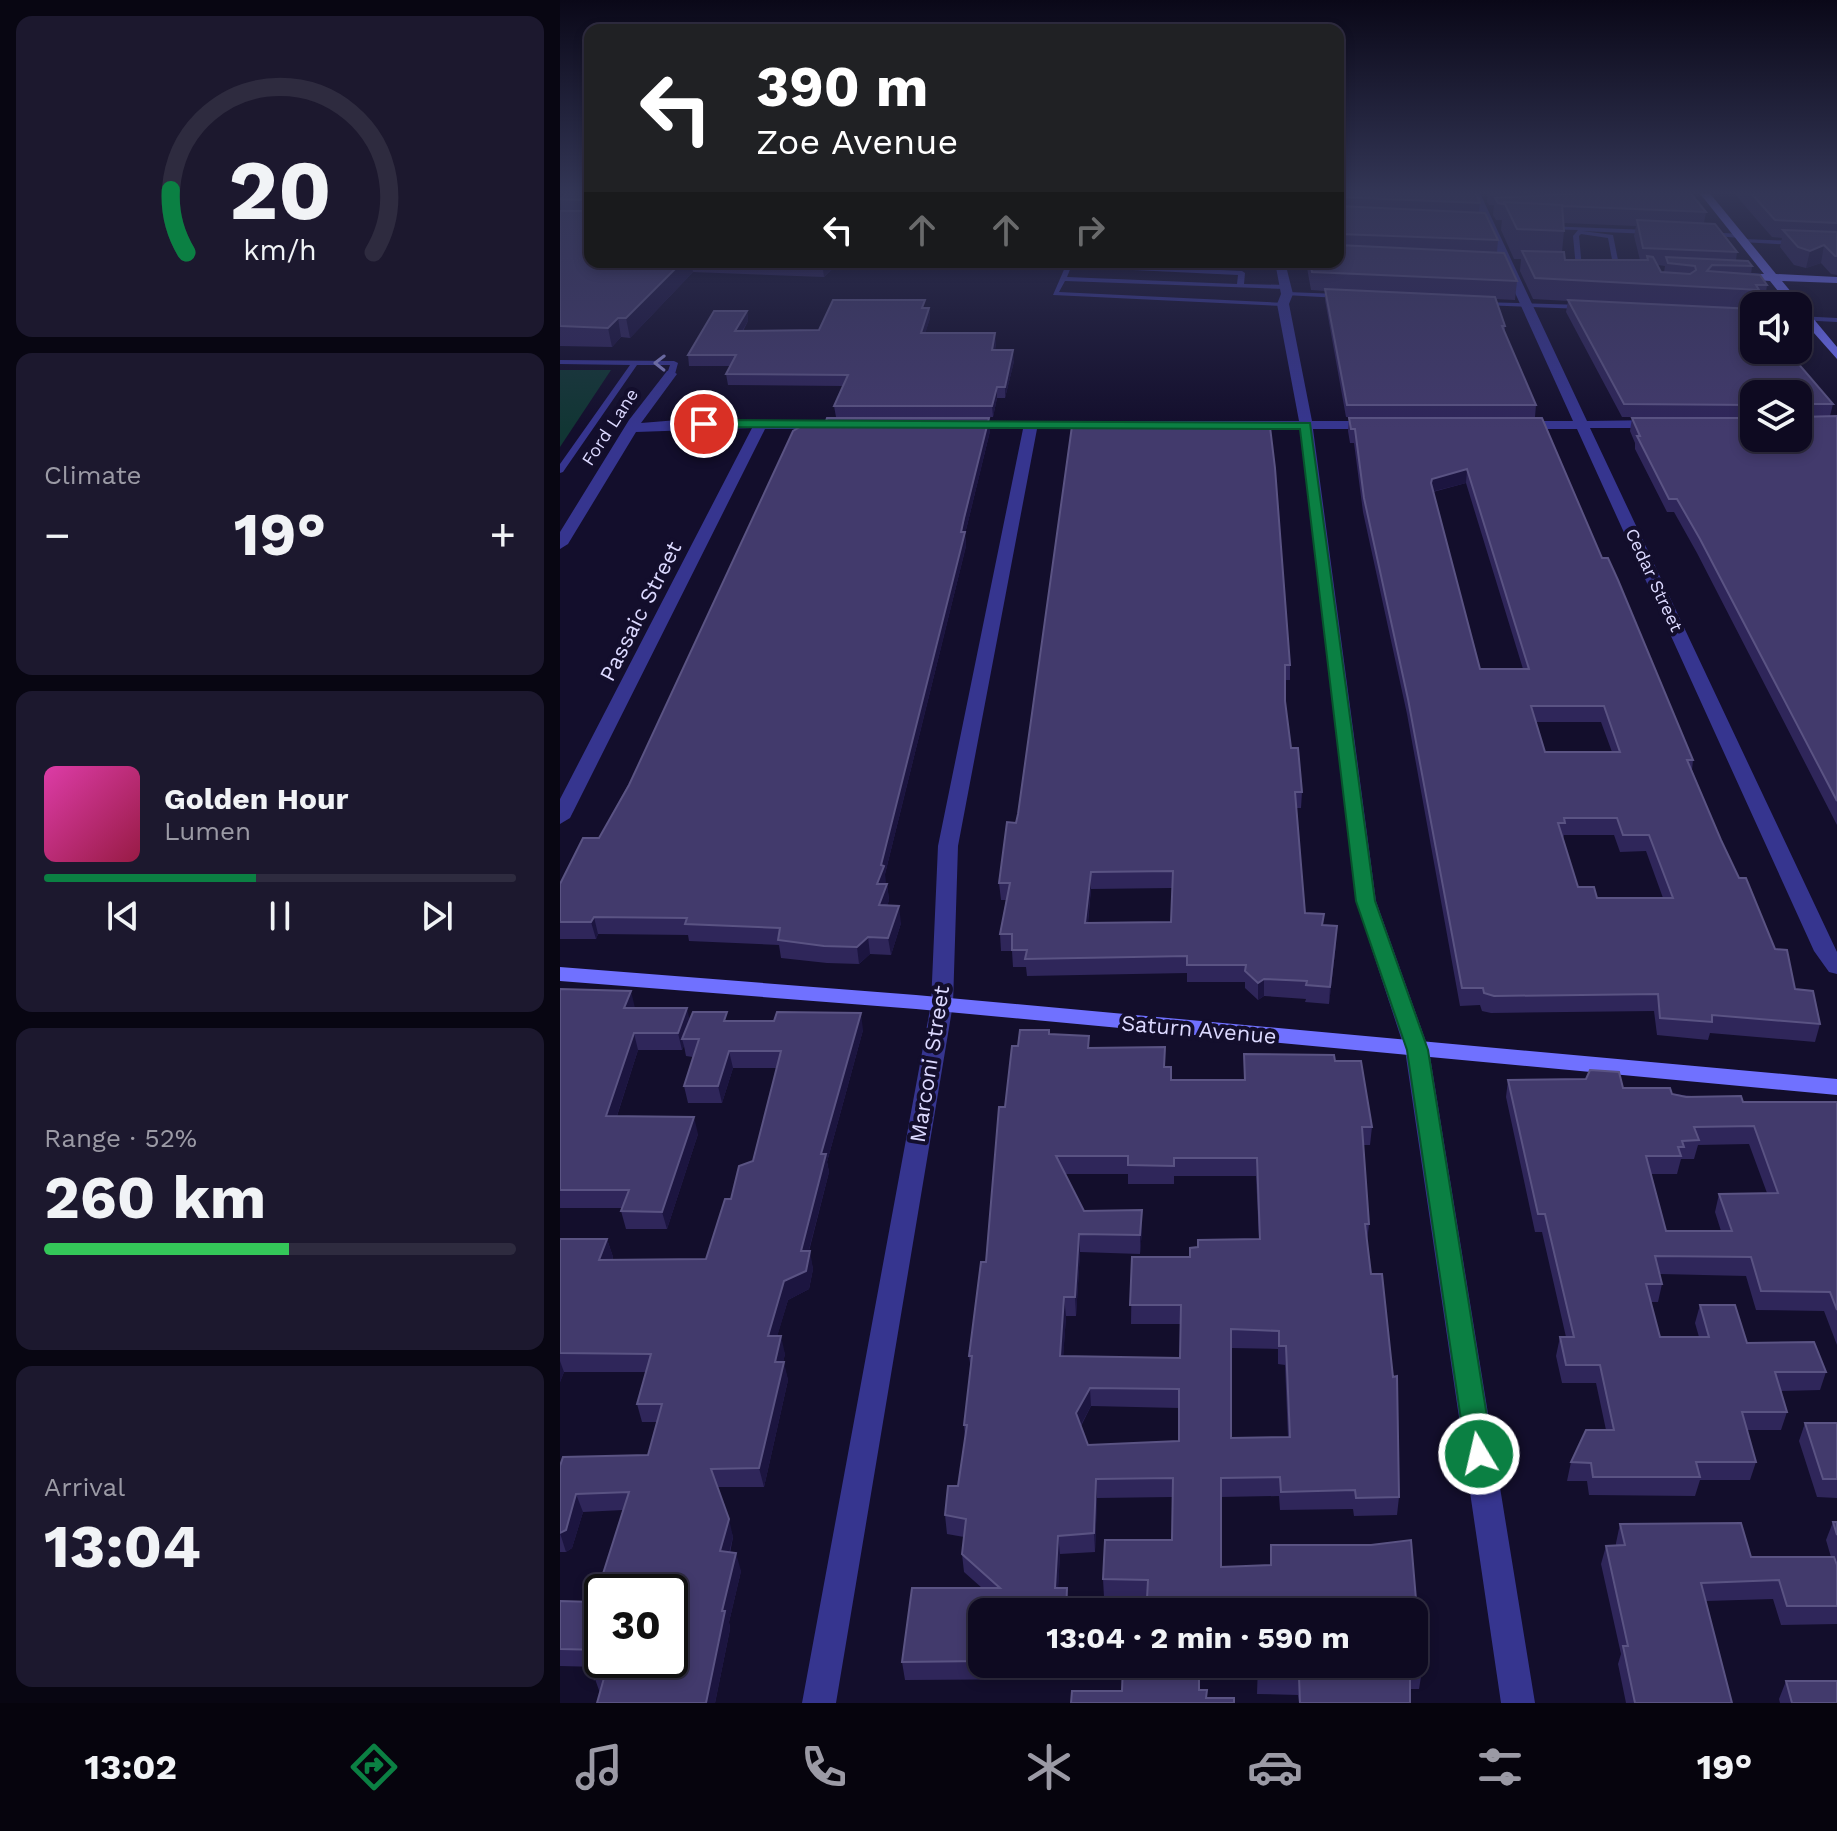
<!DOCTYPE html>
<meta charset="utf-8">
<style>
body{margin:0;font-family:"Work Sans",sans-serif;background:#1c182e;color:#f1f3f6;height:100vh;display:flex;flex-direction:column;font-size:30px;white-space:nowrap}
*{box-sizing:border-box;margin:0}
p{font-size:26px;color:#9b9aa5}
.icon{flex:none;width:44px;height:44px;fill:none;stroke:currentColor;stroke-width:2;stroke-linecap:round;stroke-linejoin:round}
.map{position:relative;flex:1;overflow:hidden}
.side{display:flex;flex-direction:column;gap:16px;padding:16px;background:#080612;width:560px}
.side>*{flex:none}
.banner{position:absolute;left:24px;top:24px;width:760px;height:244px;border-radius:16px;box-shadow:0 4px 12px #0003,0 0 0 2px #2e2b3f;background:#202124;color:#fff;overflow:hidden}
.controls{position:absolute;left:1180px;top:292px;display:grid;gap:16px}
.controls a{display:grid;place-items:center;width:72px;height:72px;border-radius:16px;background:#0e0a21;box-shadow:0 4px 12px #0003,0 0 0 2px #2e2b3f;font-size:40px}
.speed{position:absolute;left:24px;top:1574px;display:flex;gap:16px;font-size:40px;font-weight:700;text-align:center}
.speed>*{display:grid;place-content:center;width:104px;height:104px;border-radius:50%;background:#0e0a21;box-shadow:0 4px 12px #0003,0 0 0 2px #2e2b3f;line-height:1}
.speed .limit{border:4px solid #111;border-radius:12px;background:#fff;color:#111}
.pin{position:absolute;display:grid;place-items:center;width:68px;height:68px;color:#fff;margin:-34px;border:4px solid #fff;border-radius:50%;box-shadow:0 2px 8px #0007}
.me{position:absolute;width:88px;margin:-44px;rotate:351deg;stroke-linejoin:round;filter:drop-shadow(0 0 6px #0008)}
.turn{display:flex;align-items:center;gap:28px;height:168px;padding:0 40px;font-size:36px}
.turn .icon{width:104px;height:104px;stroke-width:2.5}
.turn b{display:block;font-size:56px;line-height:68px}
.lanes{display:flex;align-items:center;height:76px;padding:0 40px;background:#0003;justify-content:center;gap:40px;direction:ltr}
.lanes .off{opacity:.35}
.big{font-size:60px;font-weight:700;line-height:1.1}
.side .tile{flex:1;display:flex;flex-direction:column;justify-content:center;gap:12px;min-width:0;padding:0 28px;border-radius:16px;background:#1c182e}
.side .dial{align-items:center;gap:0}
.dial svg{height:208px;overflow:visible;fill:none;stroke:#2e2b3f;stroke-width:7;stroke-linecap:round;text-anchor:middle}
.dial text{fill:#f1f3f6;stroke:none}
.song{display:flex;align-items:center;gap:24px}
.cover{width:96px;height:96px;border-radius:12px;background:linear-gradient(135deg,hsl(320 70% 55%),hsl(340 70% 35%))}
.played{height:8px;border-radius:4px;background:linear-gradient(90deg,#0b8043 45%,#2e2b3f 45%)}
.keys{display:flex;justify-content:space-around;direction:ltr}
.heat{display:flex;justify-content:space-between;align-items:center;font-size:44px;direction:ltr}
.charge{height:12px;border-radius:6px;background:linear-gradient(90deg,#34c759 52%,#2e2b3f 0)}
.trip{position:absolute;left:408px;top:1598px;width:460px;height:80px;border-radius:16px;background:#0e0a21;box-shadow:0 4px 12px #0003,0 0 0 2px #2e2b3f;font-weight:700;line-height:80px;text-align:center}
.menu{display:flex;height:128px;justify-content:space-around;align-items:center;background:#06040d;color:#9b9aa5}
.menu .icon{width:56px;height:56px}
.menu .active{color:#0b8043}
.menu b{font-size:36px;color:#f1f3f6}
main{display:flex;flex:1;min-height:0}
.map>svg:first-child{display:block}
.green{fill:#113634}
.lines{fill:none;stroke-linecap:round;stroke-linejoin:round}
.lane{fill:#36358f;fill-rule:evenodd}
.street{fill:#36358f;fill-rule:evenodd}
.secondary{fill:#7071ff;fill-rule:evenodd}
.wall{fill:#2f265a;fill-rule:evenodd}
.shaded-wall{fill:#1c1540}
.building{fill:#423a6c;stroke:#5a5383;stroke-width:2;fill-rule:evenodd}
.oneway{stroke:#817fc1}
.route{fill:#0b8043;stroke:#07532c;stroke-width:2}
.labels{text-anchor:middle;stroke-width:8;stroke-linejoin:round;paint-order:stroke}
.far-street-label{font-size:18px;fill:#dcd9ff;stroke:#130e2c}
.street-label{font-size:22px;fill:#dcd9ff;stroke:#130e2c}
</style>
<main>
<section class="side">
<div class="tile dial"><svg viewBox="0 0 100 80">
<path d="M14 69A42 42 0 1 1 86 69"/>
<path d="M14 69A42 42 0 0 1 8 45" stroke="#0b8043"/>
<text x="50" y="56" font-size="32" font-weight="700">20</text>
<text x="50" y="72" font-size="11">km/h</text>
</svg></div>
<div class="tile"><p>Climate</p>
<div class="heat"><a>−</a><b class="big">19°</b><a>+</a></div>
</div>
<div class="tile">
<div class="song"><i class="cover"></i><div><b>Golden Hour</b><p>Lumen</p></div></div>
<div class="played"></div>
<div class="keys"><svg class="icon" aria-label="previous" viewBox="0 0 24 24"><path d="M18 5L8 12l10 7zM5 5v14"/></svg><svg class="icon" aria-label="pause" viewBox="0 0 24 24"><path d="M8 5v14M16 5v14"/></svg><svg class="icon" aria-label="next" viewBox="0 0 24 24"><path d="M6 5l10 7-10 7zM19 5v14"/></svg></div>
</div>
<div class="tile"><p>Range · 52%</p><b class="big">260 km</b><div class="charge"></div></div>
<div class="tile"><p>Arrival</p><b class="big">13:04</b></div>
</section>
<div class="map">
<svg width="1277" height="1703" viewBox="0 0 1277 1703">
<rect width="100%" height="100%" fill="#130e2c"/>
<path class="green" d="M0,370H51L0,447Z"/>
<g class="lines">
<path class="lane" d="M985,226L1089,230L1092,232L1089,234L1022,231L1053,235L1060,270L1057,272L1054,270L1048,238L1021,234L1019,236L1022,268L1019,270L1016,268L1013,236L1018,230L987,229Z
M1147,232L1180,234L1183,236L1180,238L1145,235Z
M1184,239L1234,241L1237,243L1234,245L1182,242V240Z
M509,263L682,271L685,273L684,284L726,285L729,287L726,289L505,281L499,292L725,303V305L723,306L493,295L506,265ZM511,267L678,275L677,284L507,277Z
M1192,290L1226,291L1229,293L1226,295L1190,293V291Z
M727,292L779,294L782,296L779,298L725,295V293Z
M920,302L1023,305L1026,307L1023,309L922,305L920,304Z
M1238,316L1277,318V322L1238,320Z
M0,360L114,361L118,363L115,374L111,376L107,374L110,365H77L3,472L0,473V464L70,365L0,364Z"/>
<path class="street" d="M909,191H919L1027,421L1098,420L1105,424L1098,428H1030L1277,952V974L1269,972L1254,951L1017,429H958L951,425L958,421H1013Z
M715,262H725L733,294L729,304L752,421H814L821,425L814,429H753L816,901L869,1050L975,1703H941L845,1050L796,901L740,429H477L398,846L393,1004L276,1703H242L371,1004L378,846L463,429H402L395,425L402,421H739L717,304L721,294Z
M111,370L117,374L81,423L118,420L270,421L277,425L270,429H205L10,818L0,824V799L192,428L76,432L8,544L0,549V532L69,420L107,371Z"/>
<path class="secondary" d="M1138,191H1148L1216,274L1277,277V283L1222,281L1277,347V359L1238,315V306H1230L1210,281L1169,278V274L1173,273L1204,274Z
M0,967L356,995L1277,1079V1095L356,1009L0,981Z"/>
</g>
<path class="wall" d="M0,191H30V262H280L264,277L133,272L70,338L61,337L52,347L0,346V211H1Z
M778,191L920,203L919,212L938,240L937,252L957,281L955,300L935,299L945,326V333L976,405L975,417H786L765,300V291L751,290L746,262H778Z
M918,191H1129L1146,212L1144,223L1177,252L1176,260L1192,266L1191,275L1207,285L1204,306H1194V350L1234,351L1233,357L1273,404L1270,416H1277V825L1137,553L1114,512H1107L1075,449V443L1070,431L1072,418L1238,438L1194,394V418L1062,417L1006,312L1008,301L973,299L960,271L961,259H954L941,230L942,220H936L933,215L934,205H929L927,202L928,192ZM1004,223L1076,226L1074,236L1080,260H1005L1002,252L1004,231ZM1098,265L1105,266L1104,272H1101Z
M1172,191H1277V275L1271,274L1261,263L1246,268L1234,265L1220,247L1222,238L1212,237Z
M366,308H369L370,318L365,333L436,343L435,350L454,361L445,398H437L433,417H276L274,406L283,386L168,385L166,374L170,366H129L128,355L187,311L188,321L183,331L259,330Z
M429,418L430,431L405,534L406,546L325,874V884H327L329,900L327,906L341,923L331,955L310,954L299,964L267,963L221,958L219,945L129,941L128,935L38,934L36,939H0V884L39,838L265,424Z
M789,418H982L1042,558L1133,760L1132,770L1161,840L1179,878L1235,989L1260,1024L1255,1042L1150,1033L1148,1040L1097,1035L1094,1011L931,1013L922,1011L920,1005L900,1006L847,714L803,512L794,443H790L788,431ZM906,483L963,669H920L873,492ZM976,722H1041L1052,752H985ZM1004,835H1054L1060,852L1086,851L1103,898H1037L1018,887L1003,839Z
M512,426L730,665V680H725V701L731,748L742,792L741,808H736L745,913L763,925L776,943L769,1004L745,1002L746,999L704,996L698,1000L685,988V982H627V973L467,976L466,967H453L452,951H441L440,934L446,900H441L439,883L458,814ZM612,888L611,922L528,923L531,889Z
M0,989L75,1008L130,1020L169,1021L303,1030L267,1162L269,1172L249,1251L253,1269L249,1289L228,1300L217,1336L225,1354L223,1362L228,1380L204,1487H157L173,1537L170,1553L181,1571L169,1622L170,1629L155,1703H37L40,1693L35,1679L38,1667L0,1666V1601L34,1602L63,1510L23,1512L12,1548L6,1552H0V1466L88,1455L97,1422H82L77,1404L86,1372H4L0,1382V1239H47L53,1257L52,1260L146,1259L171,1199L193,1161L217,1068H173L162,1103H128L124,1086L133,1057L126,1056L124,1046L122,1050H78L57,1116L138,1134L107,1229H66L61,1211L62,1208H0ZM42,1592L110,1660H42Z
M460,1030H489L490,1034L529,1036V1048L605,1047V1067H611L612,1080H684V1054L774,1055L775,1061H801L812,1127L810,1145H803L809,1224L807,1242L811,1274H822L833,1377L837,1376L839,1497L837,1515L794,1516L793,1509L720,1510L719,1496L661,1497V1567L710,1565L711,1545H811L851,1540L862,1671L859,1689H850V1703H739L738,1695L697,1694L698,1664H854V1612H588L587,1598L544,1597L543,1579L545,1540H612L613,1497L537,1498L535,1552L500,1554L498,1588H507L508,1612H422V1664H505L504,1679L345,1680L342,1662L352,1588H422L404,1572L402,1554L404,1537L387,1534L385,1515L388,1486H398L405,1437L404,1425L411,1370L409,1356L421,1262H426L439,1107H445L452,1046H458ZM505,1174H568V1184H614V1176H696L699,1239L638,1240V1247L630,1248V1257H572L571,1324H620V1358L503,1357L506,1316H516L520,1252L580,1254L582,1229V1210L524,1211ZM671,1348L718,1349V1364L725,1365L728,1437L671,1438ZM531,1406L619,1408V1441L528,1445L521,1426Z
M948,1080L1063,1088L1183,1102H1277V1345L1264,1311L1196,1310L1186,1276L1100,1274L1102,1284L1098,1302H1091L1100,1337H1139L1135,1323L1140,1305L1187,1343L1266,1372L1260,1390L1221,1391L1227,1412L1221,1430H1187L1196,1462L1190,1480H1140L1135,1496L1029,1495L1027,1481H1007L1011,1462L1046,1430L1036,1383H1002L996,1356L1000,1337H1006L982,1232H975L946,1097ZM1189,1144L1207,1193L1159,1194L1155,1212L1161,1231H1106L1091,1174H1117L1121,1159H1134L1138,1145Z
M1245,1423H1277V1498L1257,1497L1239,1441Z
M1273,1522H1277V1624L1221,1625L1213,1599L1146,1601L1172,1703H1066L1058,1664L1061,1654L1041,1564L1046,1546L1056,1545V1543L1060,1524L1191,1557H1271L1266,1540Z
M1226,1681L1277,1703H1220L1219,1699Z"/>
<path class="shaded-wall" d="M0,191H16L0,199Z
M1264,245L1261,263L1246,268L1250,251Z
M122,262H131L133,272L70,338L66,318Z
M262,262H280L264,277Z
M369,308L370,318L362,344L361,333Z
M187,311L188,321L176,341L175,331Z
M58,318L61,337L52,347L48,328Z
M435,333L436,343L433,361L432,350Z
M453,350L454,361L445,398V387Z
M437,387V398L433,417L432,406Z
M429,418L430,431L405,534L406,546L325,874L326,882L319,900L317,884L321,865Z
M907,469L906,483L871,492L872,479Z
M531,872V889L526,940L525,923Z
M327,884L329,900L322,922L319,905Z
M339,906L341,923L331,955L328,938Z
M34,917L38,934L36,939L31,922Z
M777,926L776,943L769,1004L770,987Z
M308,937L310,954L299,964L297,947Z
M704,979V996L698,1000V983Z
M71,991L75,1008H64Z
M127,1008L131,1026L122,1039L124,1046L122,1050L118,1033Z
M301,1013L303,1030L267,1162L269,1172L244,1269L241,1251L261,1154Z
M74,1033L78,1050L51,1134L46,1116Z
M169,1051L173,1068L162,1103L158,1086Z
M134,1117L138,1134L107,1229L102,1212Z
M582,1210V1229L580,1254V1235Z
M519,1234L520,1252L516,1316L515,1297Z
M47,1239L53,1257L45,1278L39,1260Z
M250,1251L253,1269L249,1289L228,1300L212,1354L208,1336L224,1281Z
M504,1297L506,1316L502,1375L500,1356Z
M221,1336L225,1354L219,1380L215,1362Z
M0,1361L4,1372L0,1382Z
M224,1362L228,1380L204,1487L199,1468Z
M530,1388L531,1406L517,1432L516,1413Z
M536,1479L537,1498L535,1552L534,1533Z
M16,1494L23,1512L12,1548L6,1552L0,1533Z
M169,1519L173,1537L165,1569L160,1551Z
M498,1536L500,1554L497,1606L495,1588Z
M176,1553L181,1571L169,1622L170,1629L155,1703H146L162,1611Z
M507,1588L508,1612H506Z"/>
<path class="building" d="M10,191H30V262H122L66,318H58L48,328L0,326V211H29L27,200L0,199Z
M778,191H915L920,203L778,197Z
M1009,191H1129L1146,212L1003,206L1002,205L944,202V204L938,203L935,198L1011,194Z
M1189,191H1277V223L1215,220Z
M944,202L1002,205L1004,231L957,229Z
M778,203L779,206L925,213L938,240L779,234L778,236Z
M1077,220L1155,224L1177,252L1083,248Z
M1223,230L1277,232V256H1275L1264,245L1250,251L1238,247Z
M778,245L944,253L957,281L752,272L750,262H778Z
M962,251L1004,252L1005,260H1088L1087,256L1093,257L1101,272L1130,274L1136,270L1135,266L1108,263L1106,257L1188,261L1192,266L1152,265L1147,271L1200,275L1207,285H1196L1199,290L975,278Z
M765,289L935,297L945,326H942L976,405H787Z
M273,300H365L362,308H369L361,333H435L432,350H453L445,387H437L432,406H274L288,375L166,374L176,355H128L154,311H187L175,331L259,330Z
M1008,300L1194,309V350H1233L1234,351L1230,354L1273,404H1241L1239,417L1277,416V801L1140,539L1117,499H1109L1077,436H1080L1072,418H1194V438H1238V394H1194V405L1064,404Z
M267,418H429L404,518L401,532H405L321,865L324,866L317,884H327L319,905L339,906L328,938L308,937L297,947L264,946L218,940L220,928L125,924L127,918L34,917L31,922H0V884L23,838H39L69,785L233,431L245,424H265Z
M789,418H982L1042,558H1048L1058,580L1133,760H1127L1161,840L1179,878H1186L1215,949L1227,950L1235,989L1253,991L1260,1024L1152,1015V1022L1100,1018L1098,994L934,996L924,993L923,988H902L848,699L804,498L795,429H791ZM907,469L969,669H920L871,483L872,479ZM971,706H1044L1060,752H985ZM1004,818H1057L1063,835H1089L1113,898H1037L1034,887H1018L998,823H1005Z
M702,423V427H710L715,468L730,665H725V701L731,748H738L742,792H735L745,913L764,914L762,925L777,926L770,987L746,985L747,981L704,979L698,983L685,971L686,965H627V956L465,959L467,950H452V934H440L450,883H439L447,822L456,823L458,814L512,426ZM613,871L611,922L525,923L531,872Z
M0,989L71,991L64,1008H127L118,1033H74L46,1116L134,1117L102,1212L61,1211L69,1190H0Z
M133,1012H167L164,1021H214L217,1012L301,1013L261,1154H266L241,1251H250L246,1271L224,1281L208,1336H221L215,1362H224L199,1468L151,1469L169,1519L160,1551L176,1553L162,1611H165L146,1703H37L44,1678L35,1679L42,1655V1660H110V1592H42V1650L0,1649V1601L34,1602L69,1492L16,1494L6,1530L0,1533V1466L3,1457L88,1455L102,1404H77L91,1354L0,1353V1239H47L39,1260L146,1259L165,1199H171L179,1166L193,1161L221,1051H169L158,1086H124L139,1039H122Z
M460,1030H489V1034L529,1036L528,1048L605,1047L604,1067H611V1080H685L684,1054L774,1055L775,1061H801L812,1127H802L809,1224H805L811,1274H822L833,1377L837,1376L839,1497L796,1498L795,1490L721,1492L720,1477L661,1478V1567L711,1565V1545H811L851,1540L862,1671H850V1703H740L739,1677L698,1676V1664H854V1612H699V1599H587L588,1580L543,1579L545,1540H612L613,1478L536,1479L534,1533L498,1536L495,1588H507L506,1612H422V1661L342,1662L352,1588H440L402,1554L406,1519L385,1515L388,1486H398L407,1425H404L412,1356H409L421,1262H426L439,1107H445L452,1046H458ZM496,1156H568V1165L614,1166V1158H697L700,1239L638,1240V1247L630,1248V1257H572L570,1305H621L620,1358L500,1356L504,1297H515L519,1234L580,1235L582,1210L524,1211ZM671,1329L719,1331V1346H726L730,1437L671,1438ZM530,1388L619,1389V1441L528,1445L516,1413Z
M1030,1070L1059,1072L1063,1088H1110L1112,1094L1126,1097L1181,1096L1183,1102H1277V1310L1270,1292L1201,1291L1191,1257L1095,1256L1102,1284H1086L1100,1337H1149L1140,1305H1175L1187,1343L1254,1342L1266,1372H1215L1227,1412H1182L1196,1462H1136L1140,1477H1033L1031,1463L1011,1462L1026,1430H1054L1040,1365H1006L1000,1337H1014L985,1214H978L948,1080L1026,1079ZM1194,1126L1218,1193L1159,1194L1172,1231H1106L1086,1156H1121L1118,1147H1124L1122,1141L1139,1140L1134,1127Z
M1245,1423H1277V1479H1263Z
M1273,1522H1277V1535Z
M1181,1523L1191,1557H1274L1277,1565V1606H1227L1219,1580L1141,1583L1172,1703H1075L1063,1646H1068L1046,1546L1065,1545L1060,1524Z
M563,1664H607V1675L639,1676V1690H647L646,1698H674V1703H511L512,1691H562Z
M1226,1681H1277V1703H1232Z"/>
<defs><path id="oneway-chevron" d="M-2-3.5L2.5 0L-2 3.5" fill="none" stroke-width="1.6" stroke-linecap="round" stroke-linejoin="round" transform="scale(2)"/></defs>
<use class="oneway" href="#oneway-chevron" transform="translate(100 363) rotate(-179)"/>
<linearGradient id="sky" x2="0" y2="1"><stop stop-color="#0a0818"/><stop offset="0.45" stop-color="#333656"/><stop offset="1" stop-color="#333656" stop-opacity="0"/></linearGradient>
<rect width="1277" height="429" fill="url(#sky)"/>
<path class="route" d="M144,420L750,423L815,901L868,1050L933,1454L929,1462L919,1465L910,1462L906,1454L847,1050L796,901L740,429L140,427L138,424Z"/>
<g class="labels">
<g class="far-street-label">
<text transform="translate(50 427) rotate(-57)" y="6">Ford Lane</text>
<text transform="translate(1094 580) rotate(65)" y="6">Cedar Street</text>
</g>
<g class="street-label">
<text transform="translate(80 611) rotate(-63)" y="8">Passaic Street</text>
<text transform="translate(639 1029) rotate(5)" y="8">Saturn Avenue</text>
<text transform="translate(369 1064) rotate(-81)" y="8">Marconi Street</text>
</g>
</g>
</svg>
<div class="controls">
<a><svg class="icon" aria-label="sound" viewBox="0 0 24 24"><path d="M4 9h4l5-4v14l-5-4H4zM17 9q2 3 0 6"/></svg></a>
<a><svg class="icon" aria-label="layers" viewBox="0 0 24 24"><path d="M12 4l9 5-9 5-9-5zM3 14l9 5 9-5"/></svg></a>
</div>
<div class="speed"><div class="limit">30</div></div>
<div class="pin" style="left:144px;top:424px;background:#d93025"><svg class="icon" aria-label="arrive" viewBox="0 0 24 24"><path d="M6 21V4h12l-3 4 3 4H6"/></svg></div>
<svg class="me" style="left:919px;top:1454px" viewBox="-20 -20 40 40"><circle r="17" fill="#0b8043" stroke="#fff" stroke-width="3"/><path d="M0-11L8 9 0 5-8 9z" fill="#fff"/></svg>
<div class="trip">13:04 · 2 min · 590 m</div>
<div class="banner">
<div class="turn"><svg class="icon" aria-label="left" viewBox="0 0 24 24"><path d="M17 20v-9H6M10 6l-5 5 5 5"/></svg><div><b>390 m</b>Zoe Avenue</div></div>
<div class="lanes"><svg class="icon" aria-label="left" viewBox="0 0 24 24"><path d="M17 20v-9H6M10 6l-5 5 5 5"/></svg><svg class="icon off" aria-label="ahead" viewBox="0 0 24 24"><path d="M12 20V5M6 11l6-6 6 6"/></svg><svg class="icon off" aria-label="ahead" viewBox="0 0 24 24"><path d="M12 20V5M6 11l6-6 6 6"/></svg><svg class="icon off" aria-label="right" viewBox="0 0 24 24"><path d="M7 20v-9h11M14 6l5 5-5 5"/></svg></div>
</div>
</div>
</main>
<nav class="menu">
<b>13:02</b>
<svg class="icon active" aria-label="directions" viewBox="0 0 24 24"><path d="M12 3l9 9-9 9-9-9zM9 14v-3h6M13 9l2 2-2 2"/></svg>
<svg class="icon" aria-label="music" viewBox="0 0 24 24"><path d="M9 18V5l10-2v13"/><circle cx="6" cy="18" r="3"/><circle cx="16" cy="16" r="3"/></svg>
<svg class="icon" aria-label="phone" viewBox="0 0 24 24"><path d="M5 4h4l2 5-3 2q2 4 5 5l2-3 5 2v4C11 20 4 13 5 4z"/></svg>
<svg class="icon" aria-label="climate" viewBox="0 0 24 24"><path d="M12 3v18M4 7l16 10M4 17L20 7"/></svg>
<svg class="icon" aria-label="car" viewBox="0 0 24 24"><path d="M5 17H2v-5l4-1 3-4h7l3 4 3 1v5h-3M9 17h6M6 11h13"/><circle cx="7" cy="17" r="2"/><circle cx="17" cy="17" r="2"/></svg>
<svg class="icon" aria-label="filters" viewBox="0 0 24 24"><path d="M4 7h16M4 17h16"/><circle cx="9" cy="7" r="2"/><circle cx="15" cy="17" r="2"/></svg>
<b>19°</b>
</nav>
